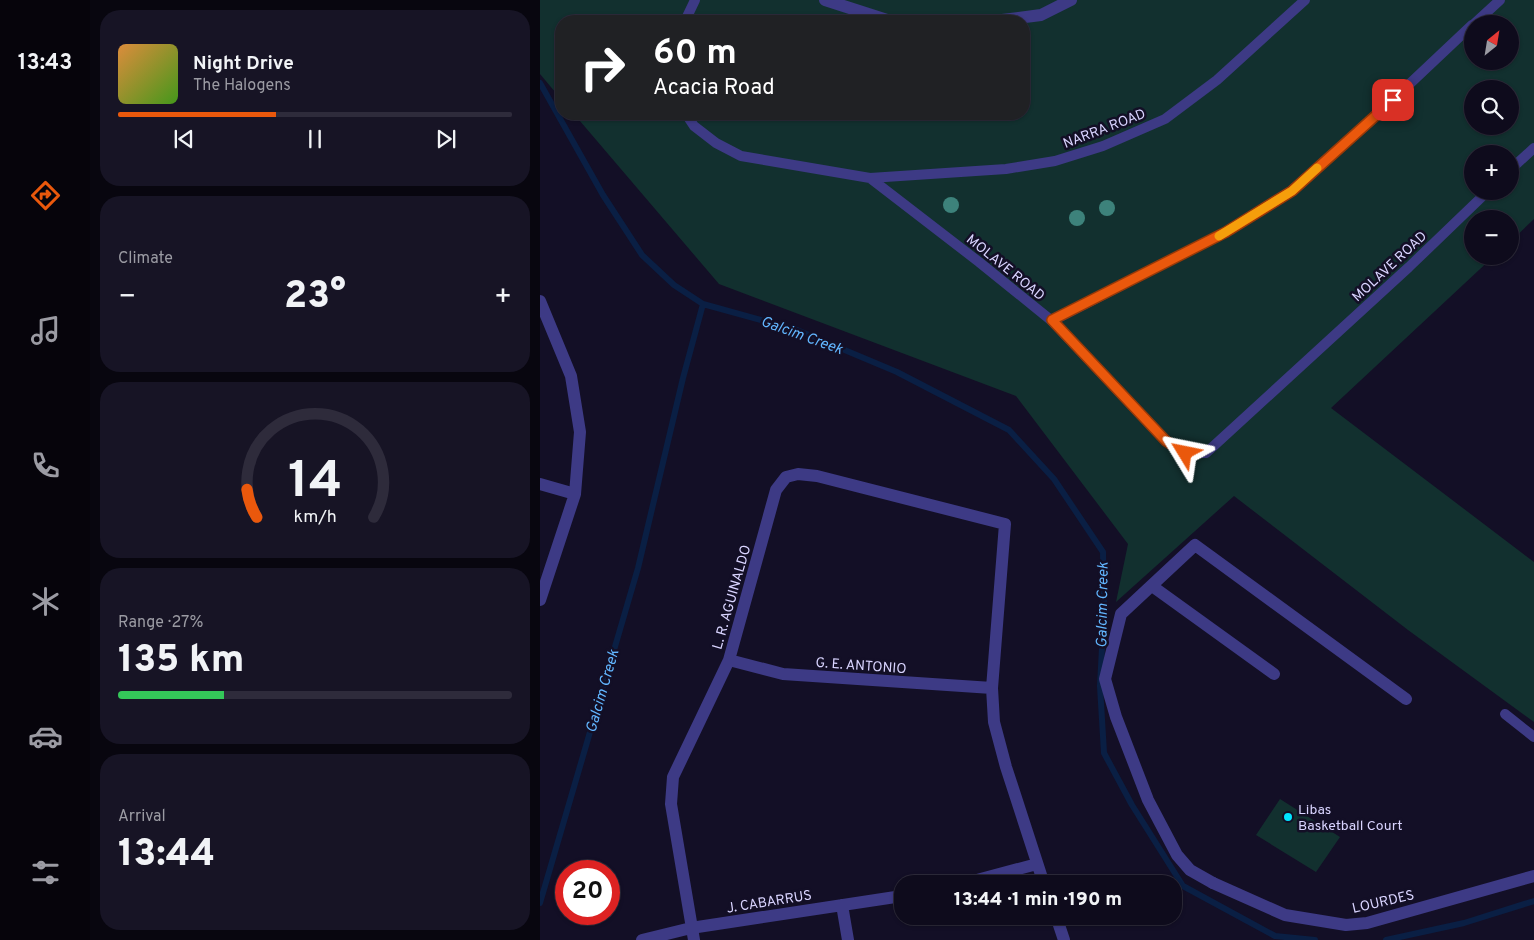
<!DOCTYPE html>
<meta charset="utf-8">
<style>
body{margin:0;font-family:Overpass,sans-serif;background:#171425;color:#f1f3f6;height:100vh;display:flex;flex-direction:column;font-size:19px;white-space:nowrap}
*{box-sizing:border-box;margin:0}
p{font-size:16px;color:#9b9ba3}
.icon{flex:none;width:28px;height:28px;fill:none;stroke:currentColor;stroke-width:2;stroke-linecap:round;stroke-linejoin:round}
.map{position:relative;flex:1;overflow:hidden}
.side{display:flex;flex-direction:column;gap:10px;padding:10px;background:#08060f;width:450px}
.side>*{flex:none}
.guide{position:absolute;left:15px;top:15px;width:475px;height:105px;border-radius:20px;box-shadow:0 1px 4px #0004,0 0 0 1px #2e2b3b;background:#202124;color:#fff;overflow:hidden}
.needle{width:32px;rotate:30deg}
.controls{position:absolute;left:924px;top:15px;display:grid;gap:10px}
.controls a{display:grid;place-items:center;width:55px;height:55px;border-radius:50%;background:#0e0b1c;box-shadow:0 1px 4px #0004,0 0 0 1px #2e2b3b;font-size:25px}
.speed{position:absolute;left:15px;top:860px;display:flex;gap:10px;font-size:25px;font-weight:700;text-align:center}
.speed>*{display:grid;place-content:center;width:65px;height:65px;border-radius:50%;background:#0e0b1c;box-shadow:0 1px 4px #0004,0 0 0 1px #2e2b3b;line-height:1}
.speed .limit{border:8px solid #d22;background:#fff;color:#111}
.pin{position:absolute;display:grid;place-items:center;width:42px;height:42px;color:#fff;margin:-21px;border-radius:10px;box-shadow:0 2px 8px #0006}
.me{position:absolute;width:55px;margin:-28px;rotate:305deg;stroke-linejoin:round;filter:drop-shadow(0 0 4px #0008)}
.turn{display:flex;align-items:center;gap:18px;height:105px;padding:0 15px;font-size:22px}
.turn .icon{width:65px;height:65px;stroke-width:2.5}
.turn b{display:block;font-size:35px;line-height:42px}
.big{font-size:38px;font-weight:800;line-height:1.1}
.side .tile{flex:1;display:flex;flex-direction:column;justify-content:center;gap:8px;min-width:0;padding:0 18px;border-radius:20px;background:#171425}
.side .dial{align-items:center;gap:0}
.dial svg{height:130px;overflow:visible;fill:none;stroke:#2e2b3b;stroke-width:7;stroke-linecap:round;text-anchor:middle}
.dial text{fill:#f1f3f6;stroke:none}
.song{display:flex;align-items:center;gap:15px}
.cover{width:60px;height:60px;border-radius:8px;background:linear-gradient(135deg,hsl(30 70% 55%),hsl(100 70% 35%))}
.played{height:5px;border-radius:2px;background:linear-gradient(90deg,#ea580c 40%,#2e2b3b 40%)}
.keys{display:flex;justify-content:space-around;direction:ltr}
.heat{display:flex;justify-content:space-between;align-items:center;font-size:28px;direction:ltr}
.charge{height:8px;border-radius:4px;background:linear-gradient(90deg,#34c759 27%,#2e2b3b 0)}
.trip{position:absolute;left:354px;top:875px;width:288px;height:50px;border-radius:20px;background:#0e0b1c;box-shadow:0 1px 4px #0004,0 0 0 1px #2e2b3b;font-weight:800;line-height:50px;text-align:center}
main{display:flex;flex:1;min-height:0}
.dock{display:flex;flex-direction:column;width:90px;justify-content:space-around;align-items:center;background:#06040b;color:#9b9ba3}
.dock .icon{width:35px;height:35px}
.dock .active{color:#ea580c}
.dock b{font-size:22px;color:#f1f3f6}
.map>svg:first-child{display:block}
.green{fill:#12302f;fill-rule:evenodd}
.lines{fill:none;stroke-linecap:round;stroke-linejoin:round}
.stream{stroke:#0a1f44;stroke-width:6}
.service{stroke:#3d3a85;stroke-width:10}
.pedestrian{stroke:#3d3a85;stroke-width:12}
.minor{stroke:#3d3a85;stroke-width:12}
.tree{fill:#3d827b}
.route-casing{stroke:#983908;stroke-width:12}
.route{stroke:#ea580c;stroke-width:9}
.slow{stroke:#f59e0b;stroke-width:9}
.poi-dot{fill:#00e5ff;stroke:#130f26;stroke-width:2}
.labels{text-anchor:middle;stroke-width:5;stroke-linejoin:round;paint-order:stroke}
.street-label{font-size:14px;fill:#d9d4ff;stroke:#130f26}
.poi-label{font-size:14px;fill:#d9d4ff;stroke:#130f26;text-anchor:start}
.water-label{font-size:15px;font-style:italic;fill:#62b6ff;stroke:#130f26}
</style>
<main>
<nav class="dock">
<b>13:43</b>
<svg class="icon active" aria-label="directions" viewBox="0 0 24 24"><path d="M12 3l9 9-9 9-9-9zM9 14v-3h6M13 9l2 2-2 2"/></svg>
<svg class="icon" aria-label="music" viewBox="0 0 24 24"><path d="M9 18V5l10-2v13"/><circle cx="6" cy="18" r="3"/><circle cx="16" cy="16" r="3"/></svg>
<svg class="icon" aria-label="phone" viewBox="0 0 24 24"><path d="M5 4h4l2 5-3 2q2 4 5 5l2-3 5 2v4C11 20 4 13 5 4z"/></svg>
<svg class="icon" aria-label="climate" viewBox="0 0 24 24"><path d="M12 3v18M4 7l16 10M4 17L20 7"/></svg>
<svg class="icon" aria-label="car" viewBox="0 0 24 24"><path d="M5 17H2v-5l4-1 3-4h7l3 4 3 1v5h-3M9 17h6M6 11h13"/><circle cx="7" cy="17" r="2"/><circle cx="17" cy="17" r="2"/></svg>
<svg class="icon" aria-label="filters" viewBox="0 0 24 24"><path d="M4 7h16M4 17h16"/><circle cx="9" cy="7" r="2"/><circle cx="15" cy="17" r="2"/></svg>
</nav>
<section class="side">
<div class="tile">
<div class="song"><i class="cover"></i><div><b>Night Drive</b><p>The Halogens</p></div></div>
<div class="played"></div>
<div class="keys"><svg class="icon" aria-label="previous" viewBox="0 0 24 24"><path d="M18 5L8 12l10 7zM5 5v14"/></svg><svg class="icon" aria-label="pause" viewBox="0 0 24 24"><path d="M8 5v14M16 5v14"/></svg><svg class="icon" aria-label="next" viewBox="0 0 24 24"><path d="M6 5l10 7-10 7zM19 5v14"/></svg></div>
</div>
<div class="tile"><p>Climate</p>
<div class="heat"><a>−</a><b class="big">23°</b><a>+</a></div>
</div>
<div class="tile dial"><svg viewBox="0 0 100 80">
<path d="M14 69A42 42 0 1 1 86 69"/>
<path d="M14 69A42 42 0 0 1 8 52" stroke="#ea580c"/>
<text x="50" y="56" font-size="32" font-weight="700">14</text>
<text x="50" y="72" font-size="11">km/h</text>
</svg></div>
<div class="tile"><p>Range · 27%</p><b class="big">135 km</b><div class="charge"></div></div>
<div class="tile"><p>Arrival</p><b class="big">13:44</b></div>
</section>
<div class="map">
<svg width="994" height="940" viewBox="0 0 994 940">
<rect width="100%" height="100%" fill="#130f26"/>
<path class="green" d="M0,0H994V219L970,242V219H932V256H954L791,408L994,562V722L868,630L694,496L576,602L588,544L476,396L179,284L34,114H484V21H21V99L0,74ZM932,24H970V61H932ZM932,89H970V126H932ZM932,154H970V191H932Z
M740,799L800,837L776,872L716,835Z"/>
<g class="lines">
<path class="stream" d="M0,83L63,195L102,255L134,285L163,304L257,330L357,372L469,430L514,479L563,552L564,610L560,686L564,753L592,805L643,886L735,936L775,940
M0,903L98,568L143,378L163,304
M846,940L924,923L994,901"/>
<path class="service" d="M145,21L155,0
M934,24L960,0
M146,114L154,126L176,143L201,156L330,178L439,262L512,321L626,441L645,453H666L869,267L948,191
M970,170L994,148
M330,178L466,169L515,161L563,146L625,119L677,80L765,0
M512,321L686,232L751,191L826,125L932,25
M965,714L994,737"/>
<path class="pedestrian" d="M612,586L734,674
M673,883L650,870L637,855L608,800L576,717L565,679L581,614L655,545L866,699"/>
<path class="minor" d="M285,0L347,20L357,21
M454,21L501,15L531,0
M0,301L31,376L40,432L35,494L0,600
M0,484L35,494
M189,660L243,674L452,688
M673,883L745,915L806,925L827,923L994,876
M422,884L497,864
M302,905L308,940
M516,916L524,940
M102,940L151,928L362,896
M154,940L131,804L133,777L189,660L236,490L246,477L258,474L277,476L465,524L452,688L454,722L466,767L504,884"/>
</g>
<g class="tree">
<circle cx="411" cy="205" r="8"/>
<circle cx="567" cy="208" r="8"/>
<circle cx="537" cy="218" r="8"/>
</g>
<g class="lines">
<defs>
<path id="route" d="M645,453L626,441L512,320L686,232L752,191L853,100"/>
</defs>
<use href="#route" class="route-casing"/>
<use href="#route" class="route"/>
<path class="slow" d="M679,236L752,191L777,168"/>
</g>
<circle class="poi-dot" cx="748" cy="817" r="5"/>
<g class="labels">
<g class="street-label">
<text transform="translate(564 128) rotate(-21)" y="5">NARRA ROAD</text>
<text transform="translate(849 266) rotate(-43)" y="5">MOLAVE ROAD</text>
<text transform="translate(466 267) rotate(39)" y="5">MOLAVE ROAD</text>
<text transform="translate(191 597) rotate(-74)" y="5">L. R. AGUINALDO</text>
<text transform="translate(321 665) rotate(4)" y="5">G. E. ANTONIO</text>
<text transform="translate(229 901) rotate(-9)" y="5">J. CABARRUS</text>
<text transform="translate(843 901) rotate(-13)" y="5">LOURDES</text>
</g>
<g class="poi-label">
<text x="758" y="814">Libas<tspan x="758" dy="16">Basketball Court</tspan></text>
</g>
<g class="water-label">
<text transform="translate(262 335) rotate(20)" y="5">Galcim Creek</text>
<text transform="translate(562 605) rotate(-89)" y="5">Galcim Creek</text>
<text transform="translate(62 691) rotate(-74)" y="5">Galcim Creek</text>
</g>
</g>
</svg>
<div class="controls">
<a><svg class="needle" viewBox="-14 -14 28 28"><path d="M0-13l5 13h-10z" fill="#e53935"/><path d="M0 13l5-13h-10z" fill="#9b9ba3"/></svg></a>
<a><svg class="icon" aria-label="search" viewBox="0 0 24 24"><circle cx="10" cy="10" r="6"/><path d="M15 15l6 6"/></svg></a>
<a>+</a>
<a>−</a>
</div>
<div class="speed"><div class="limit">20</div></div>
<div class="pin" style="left:853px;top:100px;background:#d93025"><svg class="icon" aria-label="arrive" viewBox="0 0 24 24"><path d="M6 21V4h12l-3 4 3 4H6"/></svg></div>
<svg class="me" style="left:645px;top:453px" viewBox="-20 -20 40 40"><path d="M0-17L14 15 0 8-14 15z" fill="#ea580c" stroke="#fff" stroke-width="4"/></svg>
<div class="trip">13:44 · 1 min · 190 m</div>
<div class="guide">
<div class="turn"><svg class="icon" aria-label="right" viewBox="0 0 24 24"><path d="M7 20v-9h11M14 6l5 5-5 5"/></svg><div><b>60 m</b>Acacia Road</div></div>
</div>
</div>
</main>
